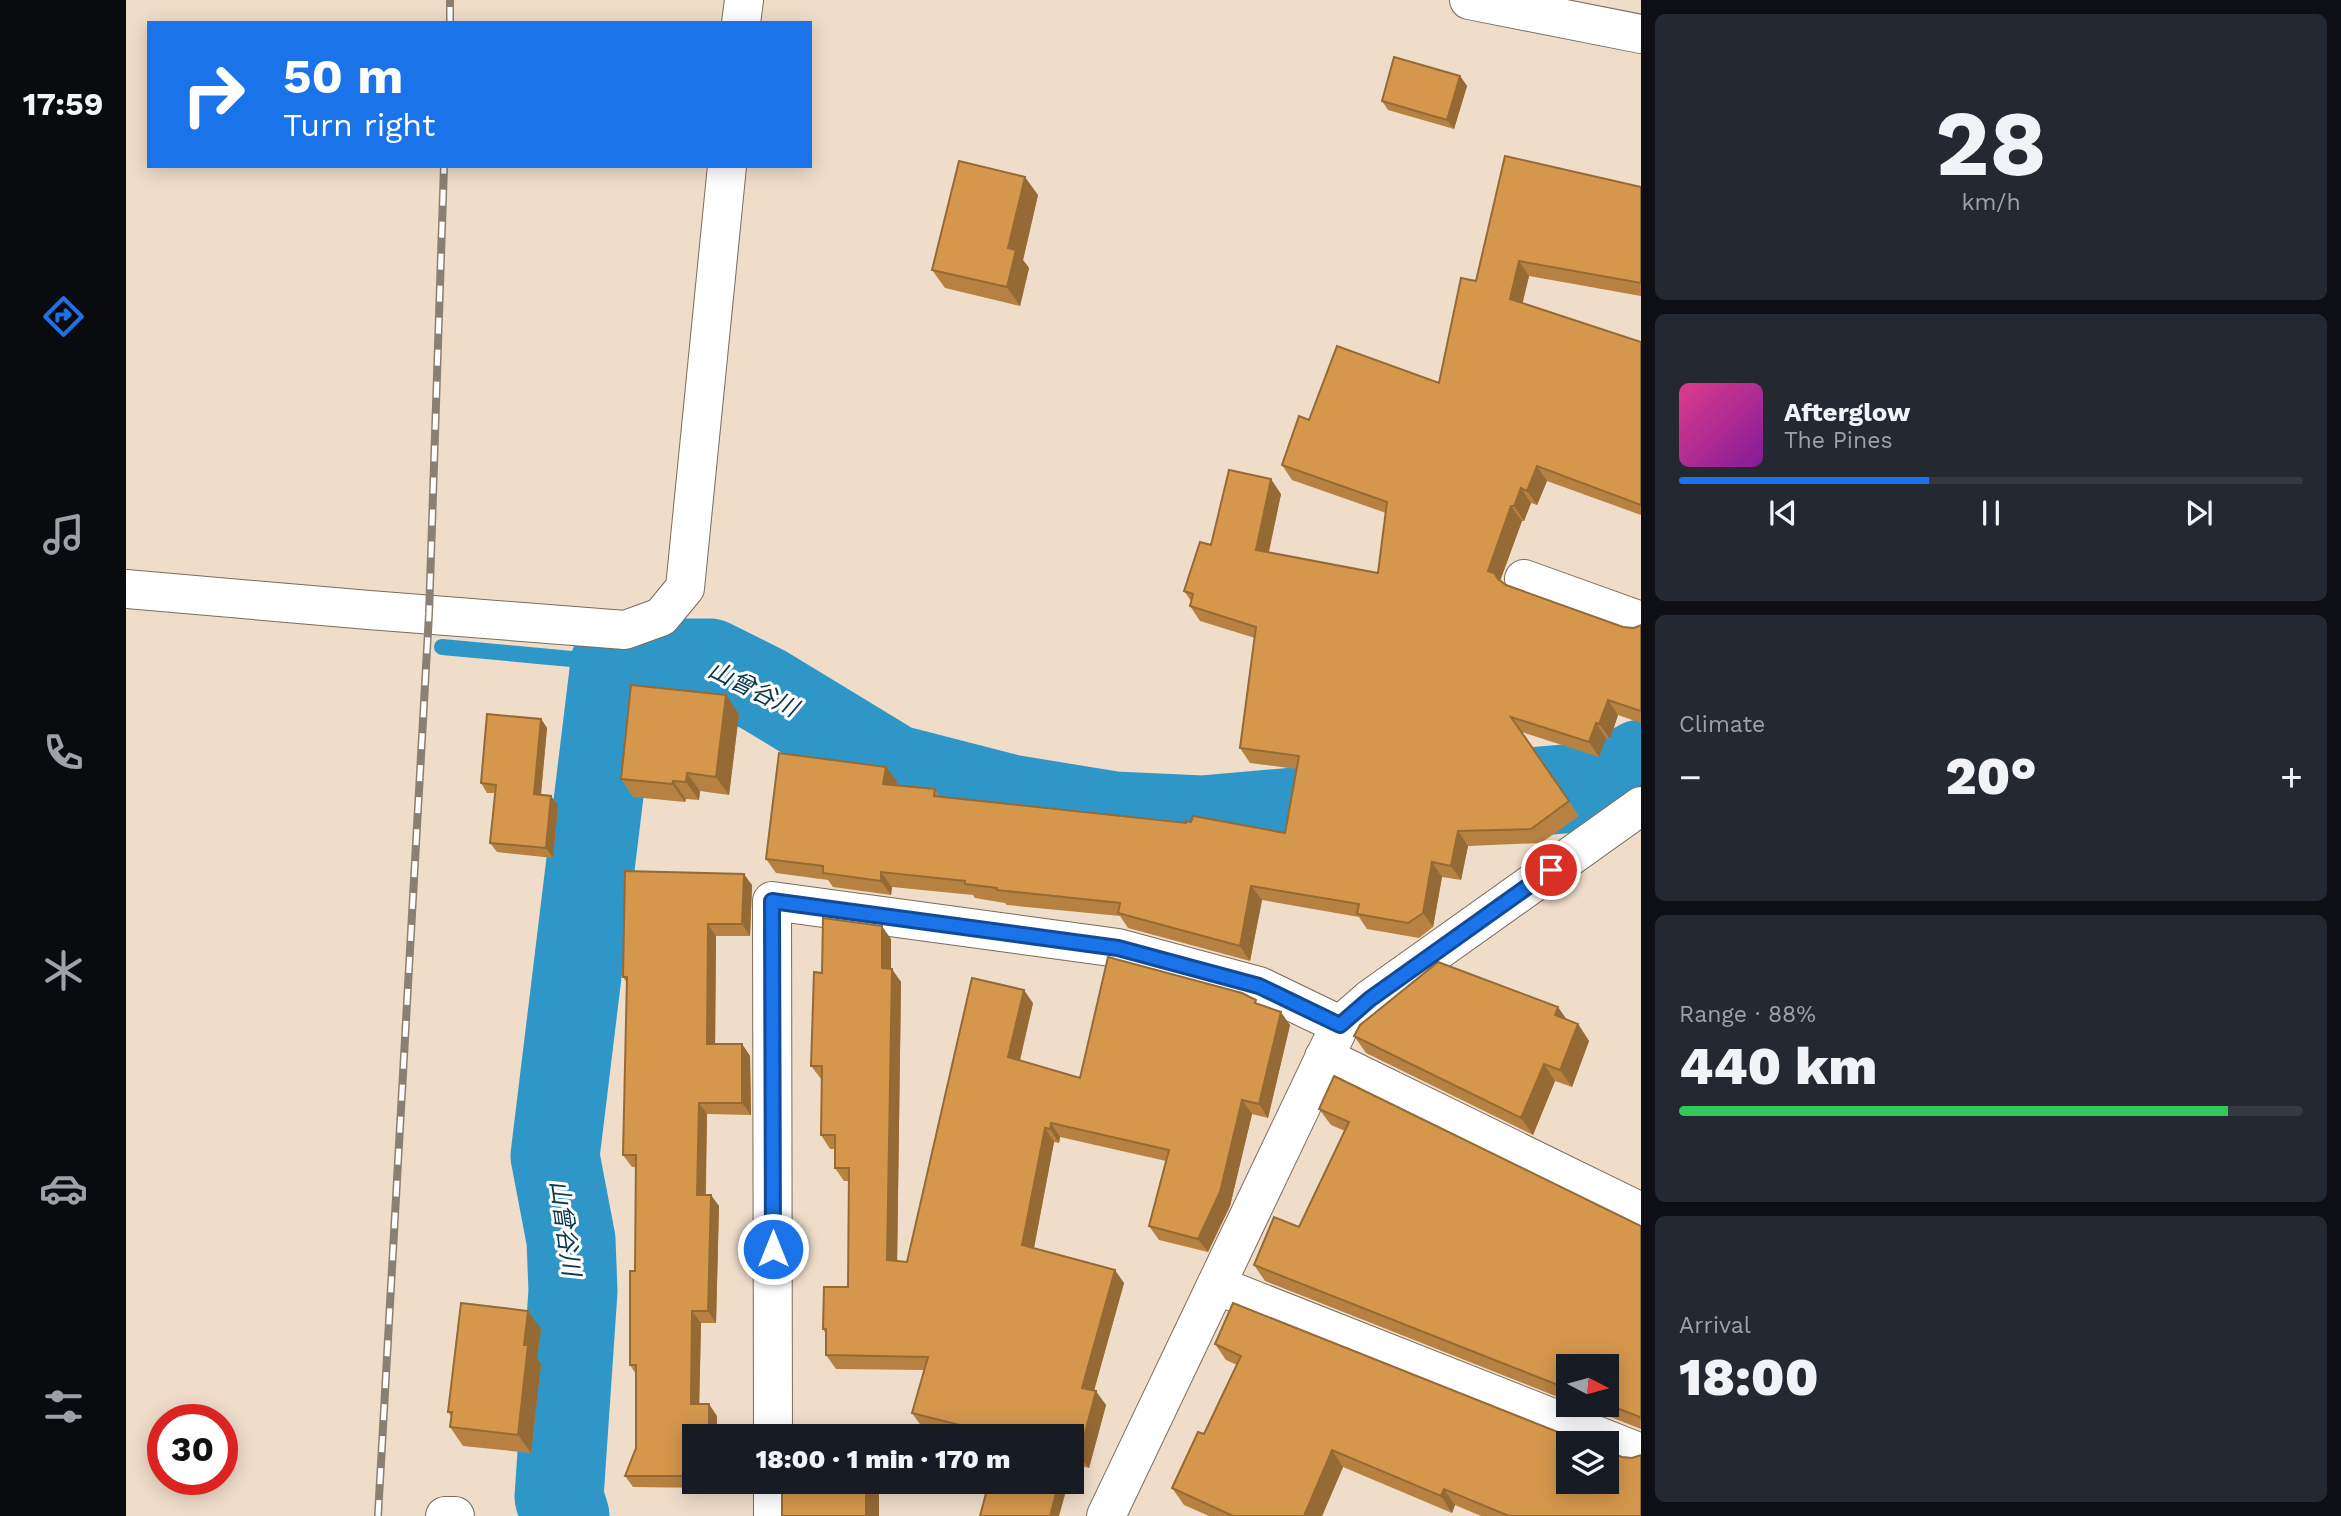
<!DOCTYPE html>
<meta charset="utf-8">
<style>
body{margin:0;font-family:"Work Sans","Noto Sans JP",sans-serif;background:#242831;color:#f1f3f6;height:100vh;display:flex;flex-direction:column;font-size:26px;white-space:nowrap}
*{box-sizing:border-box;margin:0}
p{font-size:23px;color:#9ea1a6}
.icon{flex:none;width:38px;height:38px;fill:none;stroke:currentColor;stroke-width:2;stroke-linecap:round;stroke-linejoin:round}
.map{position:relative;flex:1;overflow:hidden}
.panel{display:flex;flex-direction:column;gap:14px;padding:14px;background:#0d0f14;width:700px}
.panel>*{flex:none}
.top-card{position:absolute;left:21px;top:21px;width:665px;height:147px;border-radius:0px;box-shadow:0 4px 18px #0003;background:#1a73e8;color:#fff;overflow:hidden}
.needle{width:46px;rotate:96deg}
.tools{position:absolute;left:1430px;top:1354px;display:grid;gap:14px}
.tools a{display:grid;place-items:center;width:63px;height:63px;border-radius:0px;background:#171b24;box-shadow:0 4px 18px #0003;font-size:35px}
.speed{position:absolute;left:21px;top:1404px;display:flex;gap:14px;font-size:35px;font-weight:700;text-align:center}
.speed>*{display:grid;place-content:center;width:91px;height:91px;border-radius:50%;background:#171b24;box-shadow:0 4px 18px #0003;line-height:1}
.speed .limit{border:10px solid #d22;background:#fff;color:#111}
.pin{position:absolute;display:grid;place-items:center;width:60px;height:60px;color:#fff;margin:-30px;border:4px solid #fff;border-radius:50%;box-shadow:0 2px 7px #0007}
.me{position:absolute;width:77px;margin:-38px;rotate:0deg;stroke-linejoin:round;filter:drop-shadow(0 0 5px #0008)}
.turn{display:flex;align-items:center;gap:24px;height:147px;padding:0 21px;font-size:32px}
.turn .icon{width:91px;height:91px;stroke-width:2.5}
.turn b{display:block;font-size:49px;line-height:60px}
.big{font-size:52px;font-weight:800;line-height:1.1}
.panel .tile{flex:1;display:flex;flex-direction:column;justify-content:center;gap:10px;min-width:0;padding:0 24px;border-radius:10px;background:#242831}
.panel .dial{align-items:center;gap:0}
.dial b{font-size:91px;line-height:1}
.song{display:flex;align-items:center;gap:21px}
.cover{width:84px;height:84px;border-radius:10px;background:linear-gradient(135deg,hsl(330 70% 55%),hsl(290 70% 35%))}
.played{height:7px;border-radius:4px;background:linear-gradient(90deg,#1a73e8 40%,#363941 40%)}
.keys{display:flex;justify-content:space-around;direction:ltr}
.heat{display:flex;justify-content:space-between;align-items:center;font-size:38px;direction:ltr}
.charge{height:10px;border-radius:5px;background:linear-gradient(90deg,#34c759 88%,#363941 0)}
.trip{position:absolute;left:556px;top:1424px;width:402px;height:70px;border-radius:0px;background:#171b24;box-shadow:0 4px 18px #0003;font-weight:800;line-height:70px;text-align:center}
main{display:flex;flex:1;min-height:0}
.tab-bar{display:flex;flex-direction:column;width:126px;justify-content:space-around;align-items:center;background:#090b0e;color:#9ea1a6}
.tab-bar .icon{width:49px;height:49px}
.tab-bar .on{color:#1a73e8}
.tab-bar b{font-size:32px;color:#f1f3f6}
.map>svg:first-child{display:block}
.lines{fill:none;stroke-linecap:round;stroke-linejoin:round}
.stream{stroke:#2e97c8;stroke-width:16}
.river{stroke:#2e97c8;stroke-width:89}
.minor-casing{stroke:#7b6b5a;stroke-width:40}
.minor{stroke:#fff;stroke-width:38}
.rail-casing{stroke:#8b7f72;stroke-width:8}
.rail{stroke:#fff;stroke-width:5;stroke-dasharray:16;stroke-linecap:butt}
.wall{fill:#b78241}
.shaded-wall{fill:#956a35}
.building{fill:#d5974c;stroke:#956a35;stroke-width:2}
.route-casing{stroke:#114b97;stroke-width:18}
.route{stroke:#1a73e8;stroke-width:12}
.labels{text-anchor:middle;stroke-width:6;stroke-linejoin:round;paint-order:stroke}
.water-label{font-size:24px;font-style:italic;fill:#0c384d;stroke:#fff}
</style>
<main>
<nav class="tab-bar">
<b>17:59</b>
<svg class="icon on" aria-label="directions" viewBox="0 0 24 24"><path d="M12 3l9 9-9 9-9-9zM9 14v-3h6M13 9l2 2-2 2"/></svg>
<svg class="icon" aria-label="music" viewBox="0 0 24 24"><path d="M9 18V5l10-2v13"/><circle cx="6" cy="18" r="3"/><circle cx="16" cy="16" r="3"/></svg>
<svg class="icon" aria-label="phone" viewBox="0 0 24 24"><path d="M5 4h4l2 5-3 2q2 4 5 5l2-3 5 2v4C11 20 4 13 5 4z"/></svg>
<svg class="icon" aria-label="climate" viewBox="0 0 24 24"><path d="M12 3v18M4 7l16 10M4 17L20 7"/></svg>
<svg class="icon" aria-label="car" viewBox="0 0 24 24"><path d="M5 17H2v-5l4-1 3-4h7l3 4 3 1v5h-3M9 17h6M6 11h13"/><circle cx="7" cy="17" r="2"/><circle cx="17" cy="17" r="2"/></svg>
<svg class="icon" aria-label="filters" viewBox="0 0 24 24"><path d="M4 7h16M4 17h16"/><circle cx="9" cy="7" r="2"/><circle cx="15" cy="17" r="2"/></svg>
</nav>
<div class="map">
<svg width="1515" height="1516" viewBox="0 0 1515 1516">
<rect width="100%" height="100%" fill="#efddca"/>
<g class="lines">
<path class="stream" d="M316,647L489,663"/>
<path class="river" d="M439,1516L433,1497L447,1291L445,1240L429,1156L489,663H584L638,690L768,769L884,799L988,816L1076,820L1450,788L1504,770L1515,764"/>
<defs>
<path id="minor" d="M1343,0L1515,34
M615,23L618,0
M1398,579L1515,621
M0,589L243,610L499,630L535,617L559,588L601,166
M1198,1057L1515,1212
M1090,1285L1515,1453
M647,1437L646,901L992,948L1133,986L1214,1025
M647,1482V1516
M319,1516H329
M980,1516L1214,1025L1244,999L1515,806"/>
</defs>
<use href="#minor" class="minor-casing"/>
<use href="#minor" class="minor"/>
<defs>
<path id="rail" d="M324,23V0
M252,1516L303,614L318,166"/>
</defs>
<use href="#rail" class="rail-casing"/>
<use href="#rail" class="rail"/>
</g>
<path class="wall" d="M1334,76L1341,86L1328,129L1262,110L1256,101Z
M1515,187V296L1403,276L1396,304L1515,342V515L1421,481L1411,505L1405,503L1398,521H1396L1374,581L1380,585L1497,627L1508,628L1515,625V723L1492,715L1484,739L1480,738L1473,757L1396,732L1453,816L1415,843L1342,846L1335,880L1316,877L1307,927L1293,938L1241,929L1233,917L1136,900L1124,961L1002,928L994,916L881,905L879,903L849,898L847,895L766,887L765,895L707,887L702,880L650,873L640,859L771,781L770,785L809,789L814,797L1159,833L1170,769L1124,763L1114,748L1129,638L1074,621L1064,606L1065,601L1058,591L1085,545L1155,494L1143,552L1252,573L1260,513L1166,480L1156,465L1183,420L1313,383L1350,281Z
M912,195L897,260L903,268L894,306L819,288L806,270Z
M600,695L613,714L603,795L574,791L573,800L560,799L559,802L507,797L495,779Z
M415,719L421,728L415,795L425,796L432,805L427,858L371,852L364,843L369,793H361L355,783Z
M626,885L624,936H590L589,1044H616L624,1056L625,1115L581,1114L580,1195L593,1206L590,1323H575L573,1404L591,1416L569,1437V1482H582V1488L507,1487L499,1476L510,1448V1374L504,1365L509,1271L510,1167H506L497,1155L501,983L497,977Z
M765,939V969L775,982L771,1261L781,1262L907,1003L894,1061L954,1078L1133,1005L1164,1025L1142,1118L1126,1114L1104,1206L1082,1252L1033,1240L1023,1226L1040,1161L934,1137L933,1143L928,1142L908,1248L998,1283L968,1391L980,1405L963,1468L947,1464V1437H836L796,1427L786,1413L799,1370L710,1369L700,1355V1334L697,1329L722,1287L723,1181H718L709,1168V1149H704L695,1135L696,1080L685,1066L696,973Z
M1441,1020L1452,1024L1463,1041L1446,1087L1429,1081L1407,1135L1240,1053L1228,1036Z
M1193,1109L1515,1226V1429L1454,1405H1480V1367H1442V1401L1139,1281L1128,1265L1173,1227L1219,1131L1205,1125Z
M402,1311L415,1329L411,1358L415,1364L405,1453L337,1446L324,1427L325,1416L322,1412Z
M1089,1344L1496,1457L1506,1458L1515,1516H1355L1329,1505L1326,1513L1217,1467L1196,1516H1083L1058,1505L1046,1488L1078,1434L1111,1365L1100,1360Z"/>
<path class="shaded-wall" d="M1334,76L1341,86L1328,129L1321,120Z
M899,177L912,195L897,260L903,268L894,306L881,287L882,248Z
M1393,261L1403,276L1394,314L1384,299Z
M1411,466L1421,481L1411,505L1401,491Z
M1145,479L1155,494L1140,564L1130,550Z
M1395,488L1405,503L1398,521L1388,506Z
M1385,506L1396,521L1374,581L1362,571Z
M600,695L613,714L603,795L590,777Z
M1482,700L1492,715L1484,739L1473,724Z
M415,719L421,728L414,803L408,794Z
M1470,723L1480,738L1473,757L1463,742Z
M760,767L771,781L768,798L757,784Z
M561,773L574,791L573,800L560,782Z
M547,781L560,799L559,802L546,784Z
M425,796L432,805L427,858L420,848Z
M1332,831L1342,846L1335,880L1325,866Z
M1306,862L1316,877L1307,927L1297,913Z
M755,872L766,887L765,895L755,881Z
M618,874L626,885L624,936L616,924Z
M1125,886L1136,900L1124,961L1114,946Z
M582,924L590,936L589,1056L581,1044Z
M756,926L765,939V982L756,968Z
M766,969L775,982L771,1273L761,1260Z
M898,990L907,1003L891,1071L882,1057Z
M1432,1007L1444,1024L1429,1015Z
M1155,1012L1164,1025L1142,1118L1133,1104Z
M1452,1024L1463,1041L1446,1087L1434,1070Z
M616,1044L624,1056L625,1115L616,1103Z
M1418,1064L1429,1081L1407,1135L1395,1118Z
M1116,1100L1126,1114L1104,1206L1082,1252L1072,1239Z
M573,1103L581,1114L579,1206L571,1195Z
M925,1123L934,1137L933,1143L924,1129Z
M919,1128L928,1142L906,1258L896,1245Z
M585,1195L593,1206L590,1323L582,1311Z
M989,1270L998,1283L965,1401L956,1388Z
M402,1311L415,1329L411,1358L415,1364L405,1453L392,1435L398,1345Z
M566,1311L575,1323L573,1416L565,1404Z
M970,1391L980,1405L963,1468L953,1455Z
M583,1404L591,1416V1437H583Z
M1206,1450L1217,1467L1196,1516H1178Z
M740,1482H747L753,1492V1516H740Z
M933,1482L940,1491L933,1516H924Z
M1318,1489L1329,1505L1326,1513L1315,1496Z"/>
<path class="building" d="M1268,57L1334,76L1321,120L1256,101Z
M1379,156L1515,187V283L1393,261L1384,299L1515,342V505L1411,466L1401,491L1395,488L1388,506H1385L1362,571L1368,573L1372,579L1380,585L1497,627L1508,628L1515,625V711L1482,700L1473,724L1470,723L1463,742L1385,717L1443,801L1405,829L1332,831L1325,866L1306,862L1297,913L1282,923L1231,914L1233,904L1125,886L1114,946L992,913L994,903L871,890V888L839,884V881L755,872V881L697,873V866L640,859L653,753L760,767L757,784L809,789L808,796L1060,823V821L1065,822L1067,816L1159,833L1173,756L1114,748L1130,627L1064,606L1067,594L1058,591L1074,542L1085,545L1103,470L1145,479L1130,550L1252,573L1261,502L1156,465L1173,416L1183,420L1211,346L1313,383L1335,278L1350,281Z
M833,161L899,177L882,248L890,250L881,287L806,270Z
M505,685L600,695L590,777L561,773L560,782L547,781L546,784L495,779Z
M361,714L415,719L408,794L425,796L420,848L364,843L370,785L355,783Z
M499,871L618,874L616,924H582L581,1044H616V1103H573L571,1195H585L582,1311H566L565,1404H583V1437H569V1476H499L510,1448V1365H504V1271H509L510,1155H497L501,977H497Z
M697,918L756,926V968L766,969L761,1260L781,1262L846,978L898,990L882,1057L954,1078L982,957L1116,993L1130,1000L1129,1003L1155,1012L1133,1104L1116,1100L1094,1192L1072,1239L1023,1226L1043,1150L925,1123L924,1129L919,1128L896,1245L989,1270L956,1388L970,1391L953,1455L947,1453V1437H881L786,1413L802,1357L700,1355V1329H697L698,1287H722L723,1168H709V1135H695L696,1066H685L688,972L696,973Z
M1312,962L1432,1007L1429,1015L1452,1024L1434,1070L1418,1064L1395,1118L1228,1036L1234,1025Z
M1208,1076L1515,1226V1419L1512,1416L1480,1404V1367H1442V1389L1128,1265L1148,1217L1173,1227L1223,1122L1193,1109Z
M335,1303L402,1311L398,1345H402L392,1435L324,1427L326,1412H322Z
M1107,1303L1462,1444H1442V1482H1480V1451L1496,1457L1506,1458L1515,1455V1516H1383L1318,1489L1315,1496L1206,1450L1178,1516H1107L1046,1488L1072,1432L1078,1434L1115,1356L1089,1344Z
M656,1482H740V1516H656Z
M863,1482H933L924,1516H854Z"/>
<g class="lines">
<defs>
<path id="route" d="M647,1249L646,901L992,948L1133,986L1214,1025L1244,999L1425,870"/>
</defs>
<use href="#route" class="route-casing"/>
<use href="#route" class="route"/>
</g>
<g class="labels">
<g class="water-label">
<text transform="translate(627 689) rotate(26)" y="8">山曾谷川</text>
<text transform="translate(439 1228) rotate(82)" y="8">山曾谷川</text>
</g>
</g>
</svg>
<div class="tools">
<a><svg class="needle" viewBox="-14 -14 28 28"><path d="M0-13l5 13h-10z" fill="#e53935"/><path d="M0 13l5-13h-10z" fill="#9ea1a6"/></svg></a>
<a><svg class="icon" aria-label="layers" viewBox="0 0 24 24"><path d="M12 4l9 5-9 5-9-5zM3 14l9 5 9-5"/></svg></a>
</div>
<div class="speed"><div class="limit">30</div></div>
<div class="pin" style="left:1425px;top:870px;background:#d93025"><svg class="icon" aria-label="arrive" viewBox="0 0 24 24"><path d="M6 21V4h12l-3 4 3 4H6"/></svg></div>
<svg class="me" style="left:647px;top:1249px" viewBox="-20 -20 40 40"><circle r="17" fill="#1a73e8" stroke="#fff" stroke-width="3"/><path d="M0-11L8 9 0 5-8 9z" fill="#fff"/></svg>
<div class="trip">18:00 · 1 min · 170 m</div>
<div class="top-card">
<div class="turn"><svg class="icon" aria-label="right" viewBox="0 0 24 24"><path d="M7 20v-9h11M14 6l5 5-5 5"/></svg><div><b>50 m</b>Turn right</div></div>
</div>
</div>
<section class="panel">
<div class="tile dial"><b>28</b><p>km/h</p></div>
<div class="tile">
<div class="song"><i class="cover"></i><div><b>Afterglow</b><p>The Pines</p></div></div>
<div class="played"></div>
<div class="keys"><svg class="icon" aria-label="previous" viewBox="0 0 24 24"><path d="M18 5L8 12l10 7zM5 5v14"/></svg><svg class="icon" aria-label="pause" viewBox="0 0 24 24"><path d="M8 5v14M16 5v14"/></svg><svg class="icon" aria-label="next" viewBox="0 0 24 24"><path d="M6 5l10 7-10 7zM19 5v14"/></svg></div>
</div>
<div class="tile"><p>Climate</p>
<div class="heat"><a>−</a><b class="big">20°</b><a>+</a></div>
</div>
<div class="tile"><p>Range · 88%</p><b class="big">440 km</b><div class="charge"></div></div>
<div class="tile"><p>Arrival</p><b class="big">18:00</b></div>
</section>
</main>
